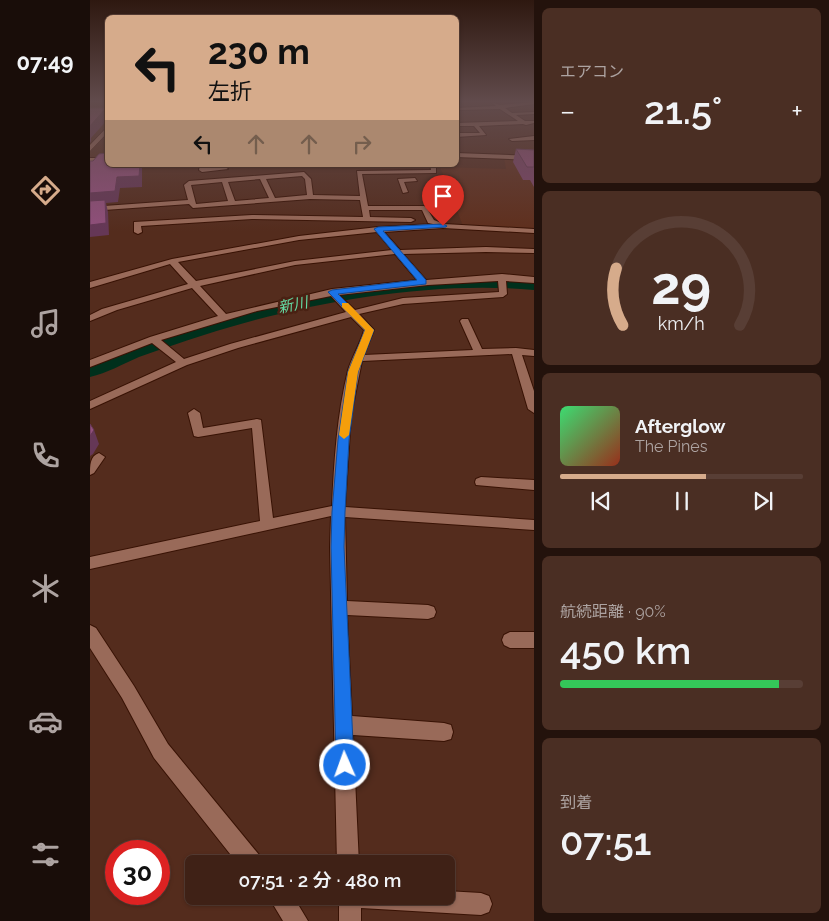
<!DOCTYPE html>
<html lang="ja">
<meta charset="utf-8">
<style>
body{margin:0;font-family:Raleway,"Noto Sans JP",sans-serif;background:#4a2e23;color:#f1f3f6;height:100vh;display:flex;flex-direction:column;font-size:19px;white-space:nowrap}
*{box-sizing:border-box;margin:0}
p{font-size:16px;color:#ada3a1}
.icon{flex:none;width:28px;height:28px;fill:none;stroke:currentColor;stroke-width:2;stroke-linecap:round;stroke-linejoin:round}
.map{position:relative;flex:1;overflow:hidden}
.details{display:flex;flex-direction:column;gap:8px;padding:8px;background:#23120c;width:295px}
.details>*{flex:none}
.banner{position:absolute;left:15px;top:15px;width:354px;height:152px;border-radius:8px;box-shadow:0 1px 4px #0004,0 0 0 1px #583e35;background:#d6ab8b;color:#111;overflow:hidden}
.speed{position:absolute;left:15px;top:840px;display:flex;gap:10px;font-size:25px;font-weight:700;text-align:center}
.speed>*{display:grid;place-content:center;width:65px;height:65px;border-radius:50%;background:#3f2116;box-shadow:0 1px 4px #0004,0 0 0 1px #583e35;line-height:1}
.speed .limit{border:8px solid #d22;background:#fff;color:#111}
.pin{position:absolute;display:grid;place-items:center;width:42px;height:42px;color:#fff;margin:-51px -21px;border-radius:50% 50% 50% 0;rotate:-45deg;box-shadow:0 0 5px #0007}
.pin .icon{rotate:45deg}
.me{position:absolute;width:55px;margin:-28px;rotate:358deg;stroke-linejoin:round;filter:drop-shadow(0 0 4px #0008)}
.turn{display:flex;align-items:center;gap:18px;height:105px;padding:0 20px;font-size:22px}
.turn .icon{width:65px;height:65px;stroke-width:2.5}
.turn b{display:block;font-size:35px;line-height:42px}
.lanes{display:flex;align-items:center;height:48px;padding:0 20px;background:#0003;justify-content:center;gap:25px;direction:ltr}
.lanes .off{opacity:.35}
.big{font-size:38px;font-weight:600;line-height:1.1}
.details .tile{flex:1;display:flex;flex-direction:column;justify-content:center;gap:8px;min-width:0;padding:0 18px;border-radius:8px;background:#4a2e23}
.details .dial{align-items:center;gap:0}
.dial svg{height:130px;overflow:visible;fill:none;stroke:#583e35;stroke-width:7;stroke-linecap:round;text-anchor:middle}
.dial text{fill:#f1f3f6;stroke:none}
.song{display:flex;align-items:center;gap:15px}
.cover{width:60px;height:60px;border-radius:8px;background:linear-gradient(135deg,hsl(140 70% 55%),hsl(10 70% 35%))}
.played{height:5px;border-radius:2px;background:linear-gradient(90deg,#d6ab8b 60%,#583e35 60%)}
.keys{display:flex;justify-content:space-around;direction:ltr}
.heat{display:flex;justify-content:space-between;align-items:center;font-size:28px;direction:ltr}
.charge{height:8px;border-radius:4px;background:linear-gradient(90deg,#34c759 90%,#583e35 0)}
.trip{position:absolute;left:95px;top:855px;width:270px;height:50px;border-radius:8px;background:#3f2116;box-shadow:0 1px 4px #0004,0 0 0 1px #583e35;font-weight:600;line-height:50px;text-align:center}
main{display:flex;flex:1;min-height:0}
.tab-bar{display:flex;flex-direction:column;width:90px;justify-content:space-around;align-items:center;background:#190d09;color:#ada3a1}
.tab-bar .icon{width:35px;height:35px}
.tab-bar .selected{color:#d6ab8b}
.tab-bar b{font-size:22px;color:#f1f3f6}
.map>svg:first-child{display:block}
.built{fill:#5f2f1d}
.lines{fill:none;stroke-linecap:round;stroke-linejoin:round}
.river{fill:#00301c;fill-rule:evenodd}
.minor-casing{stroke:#381204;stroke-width:2}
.secondary-casing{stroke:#381204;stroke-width:1}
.minor{fill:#996a59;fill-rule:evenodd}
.secondary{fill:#996a59;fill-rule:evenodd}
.wall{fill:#7c446a}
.shaded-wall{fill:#653756}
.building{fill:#904f7b;stroke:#653756}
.route{fill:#1a73e8;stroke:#114b97}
.slow{fill:#f59e0b}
.labels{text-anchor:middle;stroke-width:5;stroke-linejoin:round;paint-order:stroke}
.far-water-label{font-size:15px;font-style:italic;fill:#64daa3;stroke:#492113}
</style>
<main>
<nav class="tab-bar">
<b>07:49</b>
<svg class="icon selected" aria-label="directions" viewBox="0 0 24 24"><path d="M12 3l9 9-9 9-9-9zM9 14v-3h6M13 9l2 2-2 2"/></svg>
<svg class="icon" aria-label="music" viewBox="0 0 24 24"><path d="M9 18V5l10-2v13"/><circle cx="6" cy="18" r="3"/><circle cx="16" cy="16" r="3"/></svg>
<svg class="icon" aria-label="phone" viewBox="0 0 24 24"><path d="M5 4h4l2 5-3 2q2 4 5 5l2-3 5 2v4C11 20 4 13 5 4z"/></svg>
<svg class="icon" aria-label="climate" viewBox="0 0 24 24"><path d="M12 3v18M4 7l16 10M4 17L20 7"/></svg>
<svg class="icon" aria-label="car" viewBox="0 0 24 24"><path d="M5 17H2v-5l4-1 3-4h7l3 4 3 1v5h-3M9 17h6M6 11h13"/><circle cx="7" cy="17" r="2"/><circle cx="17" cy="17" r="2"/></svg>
<svg class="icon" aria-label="filters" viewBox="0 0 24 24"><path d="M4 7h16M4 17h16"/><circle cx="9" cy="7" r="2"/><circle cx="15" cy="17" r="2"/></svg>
</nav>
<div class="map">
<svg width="444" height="921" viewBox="0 0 444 921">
<rect width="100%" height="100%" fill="#542c1d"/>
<path class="built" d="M414,158L444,160V230L373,226L350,167L416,169Z"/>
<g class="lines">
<path class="river" d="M393,277L444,278V290C341,280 212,303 114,335C92,342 71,349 49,357C33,364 17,373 0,377V362C126,310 257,282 393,277Z"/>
<defs>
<path id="minor" d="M401,102L410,105L444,102V104L415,108L422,113L444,112V114L426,115L435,121H444V123L436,125L433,124L389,126L396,135L366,137V133H390L384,126H366V123L428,121L410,109L366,110V108L406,106Z
M444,136V140L422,141L419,139Z
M366,153L444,156V160L366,157Z
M0,158H18V162H0Z
M110,165H116L115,168L135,167L138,169L112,172L109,170Z
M340,165H346V173L272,174L278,206H334L336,207L344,220L354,224L444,229V233L353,228L294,232L310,250L396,247L444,249V253L396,252L313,254L336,280L412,274L444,277V283L416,281L417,294L413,297L313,304L269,314L284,330L274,355L383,350L370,321L372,319H378L392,349L426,348L444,350V356L432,355L444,391V413L438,409L422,354L272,361L261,416L255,507L444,520V530L255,517L257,601L338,605L344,607L346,612L344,617L338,619L257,615L262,716L354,723L361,725L363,732L361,739L354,741L263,735L269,864H247L240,547L241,516L0,569V557L170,521L162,428L108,437L104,436L98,413L104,409L110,413L113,428L167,419L171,420L183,518L242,506C244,461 247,414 258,370C262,357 270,344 274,330L261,317L148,348L97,365L0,409V401L86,362L62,343L0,367V360L60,337L128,316L102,288L27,310L0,321V315L12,309L98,284L80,264L0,288V282L82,259L209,236L288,227L343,224L338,223L332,210H279L280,217L321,218L325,220L321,222L162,219L51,226L52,232L48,234L44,232V222L162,215L273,217L270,200L220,199L103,208L99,204L0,211V207L98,200L94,185L99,181L214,172L221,179L223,195L270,196L267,171L341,170ZM212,176L215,179L217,195L185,198L176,179ZM170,179L179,198L145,201L138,182ZM132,182L138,201L106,204L101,185ZM287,232L302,250L205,261L106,281L88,262L209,240ZM305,254L327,280L242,289L136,314L110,286L205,265ZM408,281L409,292L313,298L265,310L249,295L338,285ZM241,296L256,312L140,344L94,359L71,340L167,311Z
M325,178L327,181L314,182L318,192L313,193L308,179Z
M9,453L15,457L4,473L0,475C0,465 0,456 9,453Z
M391,477L444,480V490L386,485L385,482L386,479Z
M0,625L6,628L44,686L78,744L170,856L173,864H148L64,758L32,698L0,648Z
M420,632H444V648H420L414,645L412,640L414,635Z
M356,891L391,893L399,896L402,904L399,912L391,915L271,908V921H249V896H356Z
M178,896H203L218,921H193Z"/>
<path id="secondary" d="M18,126V132L0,151V145Z"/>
</defs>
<use href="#minor" class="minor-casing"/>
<use href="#secondary" class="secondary-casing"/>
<use href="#minor" class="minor"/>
<use href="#secondary" class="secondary"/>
</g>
<path class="wall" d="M426,149L444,150V187L440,180H433L423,162Z"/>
<path class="shaded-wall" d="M16,108L18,119L1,138V141L0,143V126Z
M50,165H52V187L30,188L28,202L16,203L18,212L19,235L0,237V193Z
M4,430L9,444L3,454L0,456V436Z"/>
<path class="building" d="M0,108H16L0,126Z
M18,148V165H50L49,176L27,177L25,191L0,193V161H3L9,154L17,153Z
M426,149L444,150V167H437Z
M15,200L16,223L0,225V201Z
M0,424L4,430L0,436Z"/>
<linearGradient id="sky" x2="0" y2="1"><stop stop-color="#2e1810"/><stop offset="0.44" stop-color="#614b4c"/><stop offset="1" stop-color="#614b4c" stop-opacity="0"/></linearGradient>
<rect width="444" height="231" fill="url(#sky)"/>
<path class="route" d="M353,224L357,226L356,227L293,231L336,280V284L248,294L284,330L268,372L259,440L255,512L254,547L264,765L261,771L255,774L249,771L246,765L241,547L242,512L248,440L258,372L275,330L238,292L242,290L327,280L284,229L288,227Z"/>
<path class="slow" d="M252,303H258L284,330L268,372L259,435L254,439L249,435L258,372L275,330L252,307Z"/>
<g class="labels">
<g class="far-water-label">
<text transform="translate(203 305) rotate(-12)" y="5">新川</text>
</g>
</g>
</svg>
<div class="speed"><div class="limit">30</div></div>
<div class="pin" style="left:353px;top:226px;background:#d93025"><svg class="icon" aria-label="arrive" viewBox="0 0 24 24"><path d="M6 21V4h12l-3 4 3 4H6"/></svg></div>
<svg class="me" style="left:255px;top:765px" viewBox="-20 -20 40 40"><circle r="17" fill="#1a73e8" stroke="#fff" stroke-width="3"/><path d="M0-11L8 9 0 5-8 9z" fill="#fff"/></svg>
<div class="trip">07:51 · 2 分 · 480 m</div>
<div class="banner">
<div class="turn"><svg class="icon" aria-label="left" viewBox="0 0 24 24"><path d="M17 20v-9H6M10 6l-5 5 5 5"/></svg><div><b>230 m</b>左折</div></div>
<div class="lanes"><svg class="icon" aria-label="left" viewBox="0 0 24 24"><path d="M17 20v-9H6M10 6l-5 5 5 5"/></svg><svg class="icon off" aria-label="ahead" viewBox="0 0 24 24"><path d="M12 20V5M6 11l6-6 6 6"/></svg><svg class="icon off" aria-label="ahead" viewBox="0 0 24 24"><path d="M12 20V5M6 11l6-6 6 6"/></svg><svg class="icon off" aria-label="right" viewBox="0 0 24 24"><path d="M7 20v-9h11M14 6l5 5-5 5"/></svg></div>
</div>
</div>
<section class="details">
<div class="tile"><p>エアコン</p>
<div class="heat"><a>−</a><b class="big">21.5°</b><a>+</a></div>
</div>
<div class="tile dial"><svg viewBox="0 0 100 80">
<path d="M14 69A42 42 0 1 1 86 69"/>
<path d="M14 69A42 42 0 0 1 10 34" stroke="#d6ab8b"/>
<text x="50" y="56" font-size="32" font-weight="700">29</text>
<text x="50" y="72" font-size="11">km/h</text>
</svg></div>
<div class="tile">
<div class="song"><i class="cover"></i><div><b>Afterglow</b><p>The Pines</p></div></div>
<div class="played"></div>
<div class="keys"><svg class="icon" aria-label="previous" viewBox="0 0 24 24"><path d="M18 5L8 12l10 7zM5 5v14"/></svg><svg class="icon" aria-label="pause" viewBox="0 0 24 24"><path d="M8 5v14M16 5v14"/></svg><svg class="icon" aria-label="next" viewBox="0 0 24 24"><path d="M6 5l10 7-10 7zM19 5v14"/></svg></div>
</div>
<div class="tile"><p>航続距離 · 90%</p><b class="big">450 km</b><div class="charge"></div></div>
<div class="tile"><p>到着</p><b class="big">07:51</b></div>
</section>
</main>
